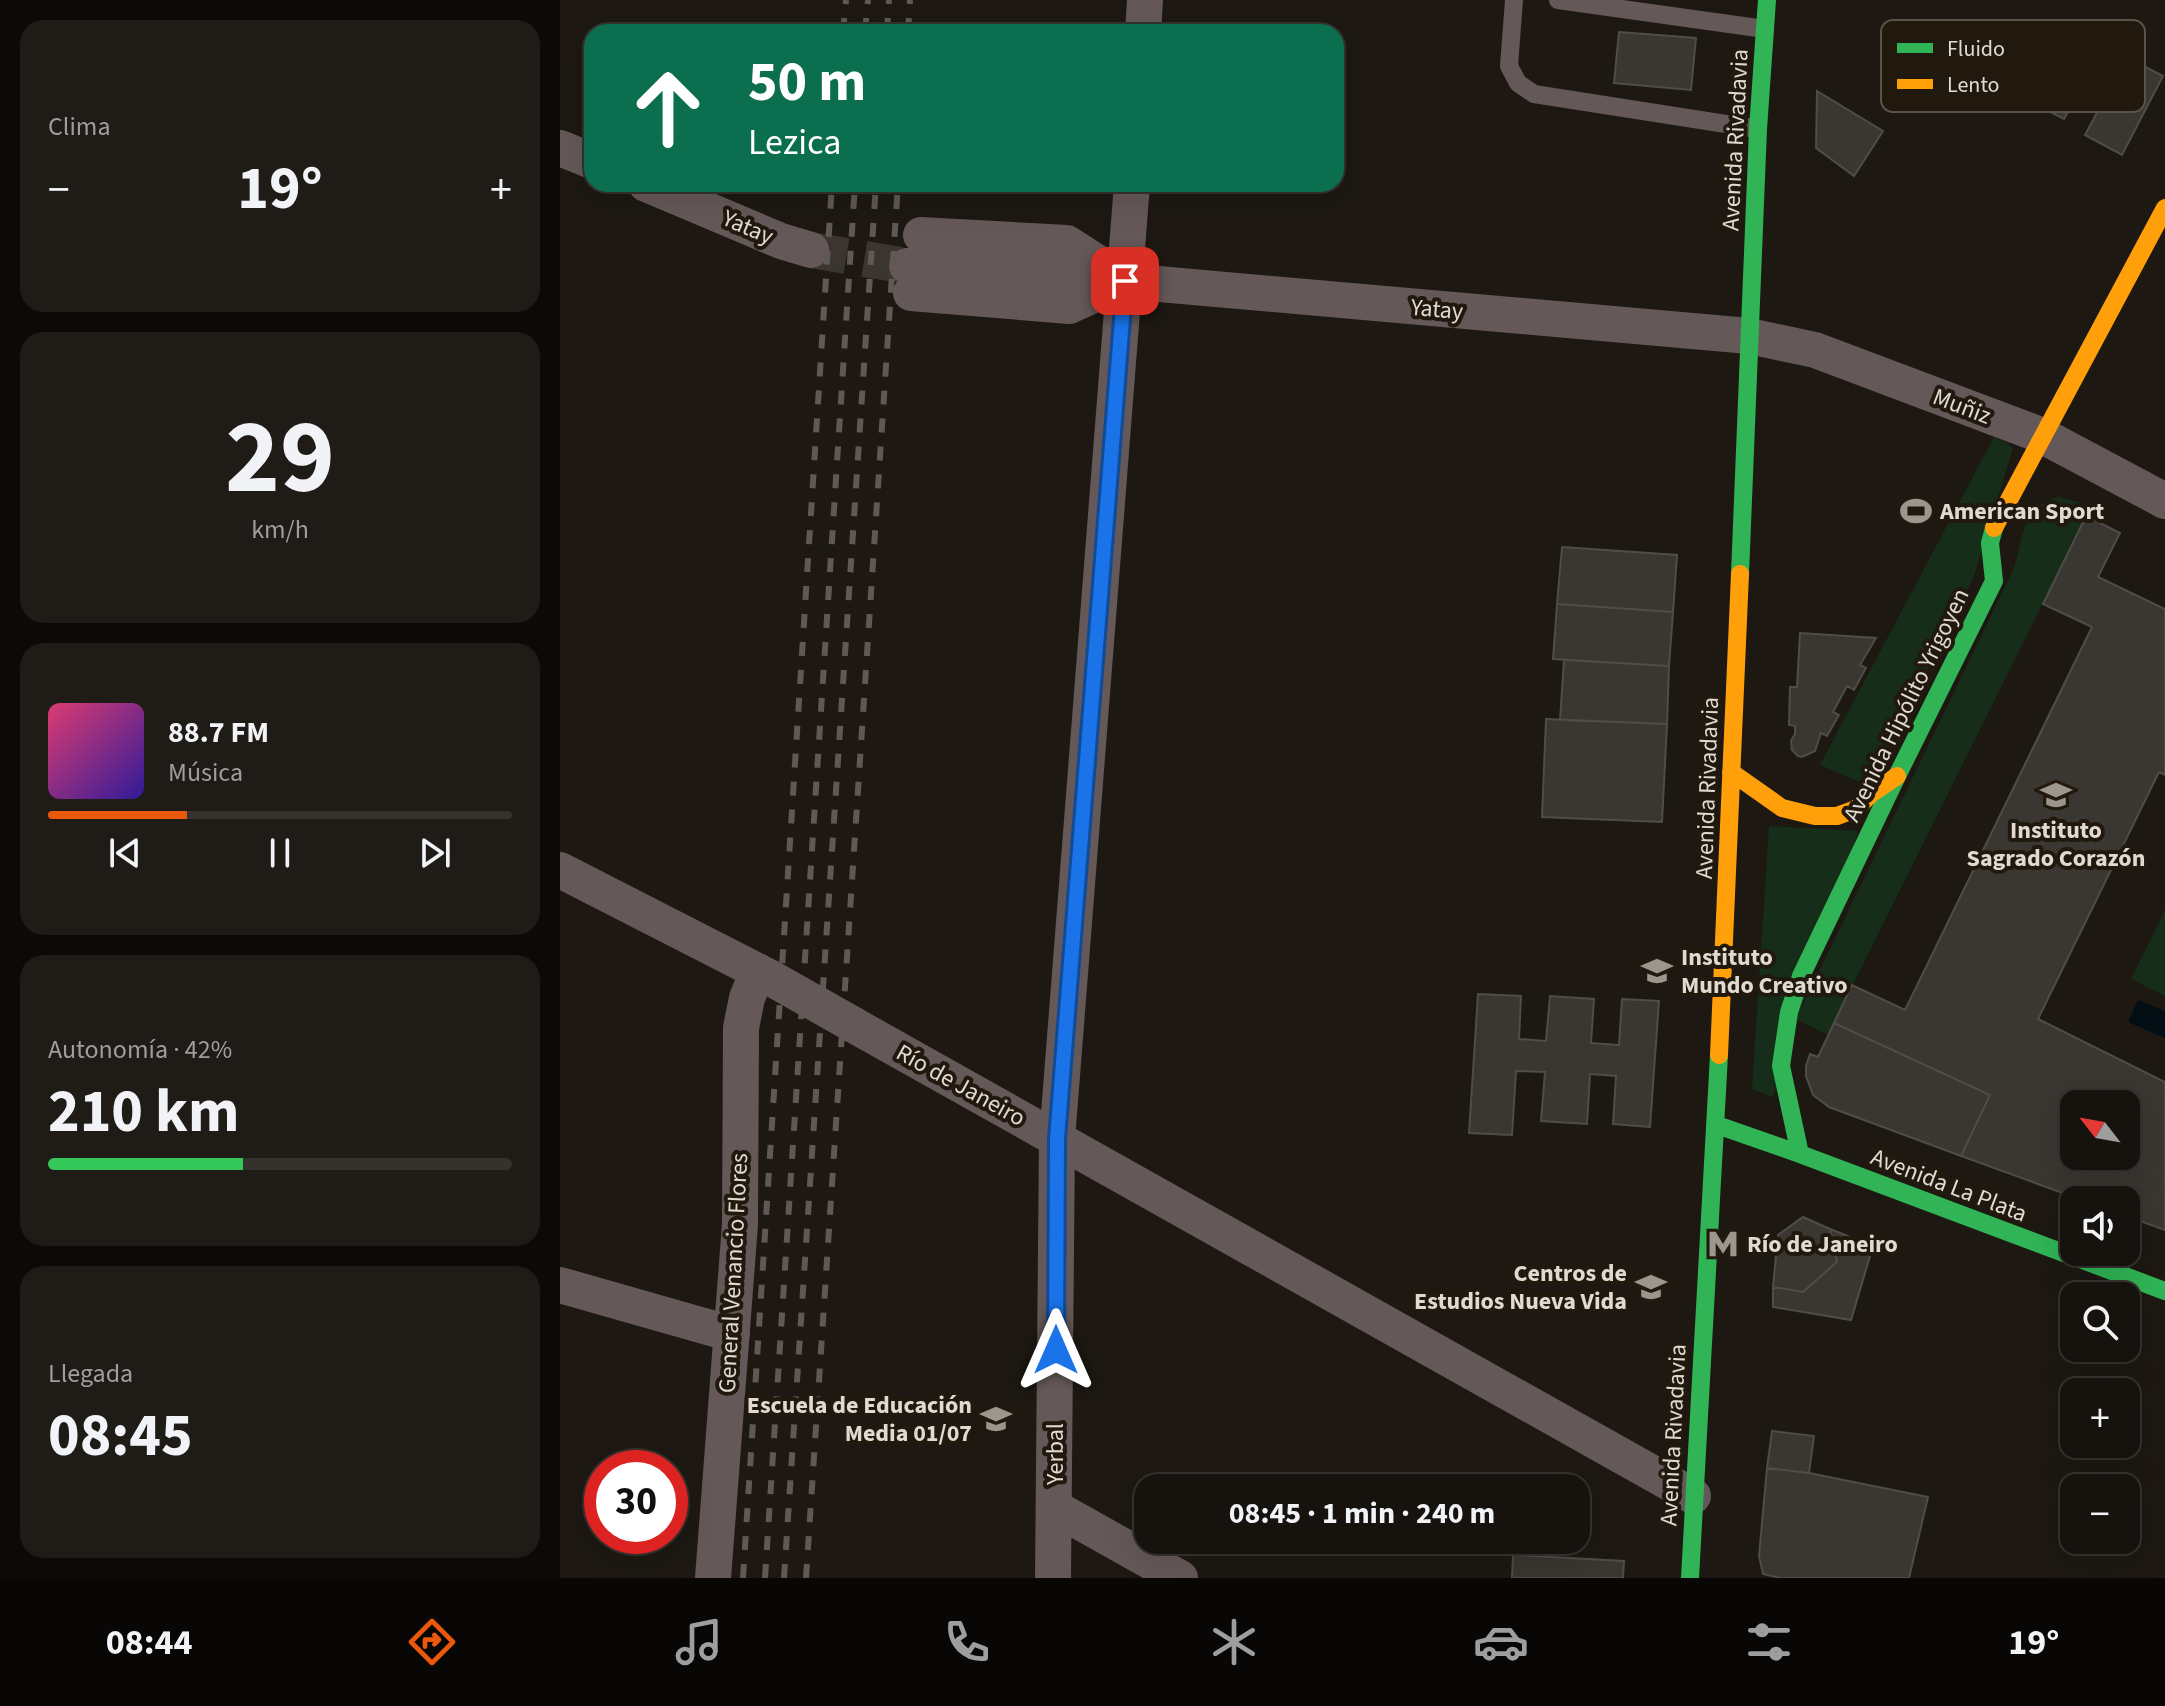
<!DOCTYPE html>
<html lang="es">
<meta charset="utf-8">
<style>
body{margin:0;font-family:"Source Sans 3",sans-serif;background:#1f1b17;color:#f1f3f6;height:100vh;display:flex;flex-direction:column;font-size:30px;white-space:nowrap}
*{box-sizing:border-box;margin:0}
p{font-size:26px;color:#9e9e9e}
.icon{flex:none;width:44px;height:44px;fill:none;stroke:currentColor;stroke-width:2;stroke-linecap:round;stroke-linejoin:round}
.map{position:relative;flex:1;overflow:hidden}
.details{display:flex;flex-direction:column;gap:20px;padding:20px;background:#0c0a08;width:560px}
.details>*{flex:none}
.top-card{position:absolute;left:24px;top:24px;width:760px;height:168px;border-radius:24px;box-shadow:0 8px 32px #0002,0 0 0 2px #35322e;background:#0b6e4f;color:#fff;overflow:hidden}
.needle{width:52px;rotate:301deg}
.buttons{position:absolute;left:1500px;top:1090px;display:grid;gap:16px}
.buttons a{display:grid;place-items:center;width:80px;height:80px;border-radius:16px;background:#16120e;box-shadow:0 8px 32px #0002,0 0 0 2px #35322e;font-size:40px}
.speed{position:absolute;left:24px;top:1450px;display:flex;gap:16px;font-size:40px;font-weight:700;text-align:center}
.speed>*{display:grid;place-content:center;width:104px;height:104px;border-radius:50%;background:#16120e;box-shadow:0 8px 32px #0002,0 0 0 2px #35322e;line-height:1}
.speed .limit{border:12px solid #d22;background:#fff;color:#111}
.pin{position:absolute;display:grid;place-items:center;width:68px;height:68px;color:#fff;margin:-34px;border-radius:16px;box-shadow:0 4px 12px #0006}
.me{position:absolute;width:88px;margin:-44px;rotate:0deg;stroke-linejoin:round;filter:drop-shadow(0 0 6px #0008)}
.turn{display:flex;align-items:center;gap:28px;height:168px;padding:0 32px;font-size:36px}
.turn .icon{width:104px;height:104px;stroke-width:2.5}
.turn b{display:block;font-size:56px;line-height:68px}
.big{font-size:60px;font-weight:700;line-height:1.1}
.details .tile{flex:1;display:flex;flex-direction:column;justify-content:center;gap:12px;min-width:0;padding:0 28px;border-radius:24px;background:#1f1b17}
.details .dial{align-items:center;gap:0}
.dial b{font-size:104px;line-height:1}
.song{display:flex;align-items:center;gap:24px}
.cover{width:96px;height:96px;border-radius:12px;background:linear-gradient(135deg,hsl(340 70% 55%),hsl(250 70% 35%))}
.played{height:8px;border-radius:4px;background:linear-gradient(90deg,#ea580c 30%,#35322e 30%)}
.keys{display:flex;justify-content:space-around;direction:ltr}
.heat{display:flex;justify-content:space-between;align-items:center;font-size:44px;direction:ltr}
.charge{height:12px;border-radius:6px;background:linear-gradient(90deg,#34c759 42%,#35322e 0)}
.trip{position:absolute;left:574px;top:1474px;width:456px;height:80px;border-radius:24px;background:#16120e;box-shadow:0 8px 32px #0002,0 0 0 2px #35322e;font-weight:700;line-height:80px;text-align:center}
.tab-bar{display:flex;height:128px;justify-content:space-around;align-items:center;background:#090706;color:#9e9e9e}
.tab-bar .icon{width:56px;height:56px}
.tab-bar .active{color:#ea580c}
.tab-bar b{font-size:36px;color:#f1f3f6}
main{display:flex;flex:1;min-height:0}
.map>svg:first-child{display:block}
.green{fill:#162d19}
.water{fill:#030d14}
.building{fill:#3a3631;stroke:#504c47;stroke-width:2;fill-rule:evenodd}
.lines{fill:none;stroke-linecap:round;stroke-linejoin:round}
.street-tunnel{stroke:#3a352f;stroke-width:36;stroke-dasharray:36 18;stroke-linecap:butt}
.lane{stroke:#655858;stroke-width:18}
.street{stroke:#655858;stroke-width:36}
.fast{stroke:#30b455;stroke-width:18}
.slow{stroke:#ff9f0a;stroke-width:18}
.rail{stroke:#5f5855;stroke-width:6;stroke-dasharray:14 14;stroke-linecap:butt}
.street-bridge{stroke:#655858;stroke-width:36}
.route-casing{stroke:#114b97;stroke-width:20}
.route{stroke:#1a73e8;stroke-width:14}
.labels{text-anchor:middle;stroke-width:8;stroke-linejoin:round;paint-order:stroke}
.street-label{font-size:24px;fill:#e0dad3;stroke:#22190e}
.poi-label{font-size:24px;font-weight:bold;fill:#e0dad3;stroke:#22190e;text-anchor:start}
.key{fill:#22190e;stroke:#5b5349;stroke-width:2}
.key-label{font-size:22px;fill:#e0dad3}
</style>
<main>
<section class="details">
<div class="tile"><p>Clima</p>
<div class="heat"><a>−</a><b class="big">19°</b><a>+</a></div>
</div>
<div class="tile dial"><b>29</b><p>km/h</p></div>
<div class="tile">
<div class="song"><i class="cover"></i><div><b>88.7 FM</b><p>Música</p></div></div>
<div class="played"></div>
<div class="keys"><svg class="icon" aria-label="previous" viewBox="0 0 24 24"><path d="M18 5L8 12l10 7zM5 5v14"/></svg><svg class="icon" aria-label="pause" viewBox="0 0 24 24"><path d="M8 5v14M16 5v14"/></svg><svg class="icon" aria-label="next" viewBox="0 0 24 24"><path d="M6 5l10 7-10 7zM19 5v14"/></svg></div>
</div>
<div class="tile"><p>Autonomía · 42%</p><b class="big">210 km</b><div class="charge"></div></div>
<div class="tile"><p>Llegada</p><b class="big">08:45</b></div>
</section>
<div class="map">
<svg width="1605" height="1578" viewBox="0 0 1605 1578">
<rect width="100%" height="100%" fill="#1d1812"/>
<path class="green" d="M1434,437L1447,443L1453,448L1414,576L1318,770L1298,781L1260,765Z
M1498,497L1526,504L1528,507L1526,516L1268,1035L1236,1019L1454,568C1463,538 1462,506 1498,497Z
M1209,826L1298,831L1213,1097L1192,1089Z
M1605,910V996L1571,979Z"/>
<path class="water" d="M1578,1000L1605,1011V1038L1568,1022Z"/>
<path class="building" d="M1500,24L1538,44L1527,64L1556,80L1568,58L1603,76L1562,155L1525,135L1539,109L1516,97L1504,119L1461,97Z
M1059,32L1136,38L1131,90L1054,83Z
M1257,91L1323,131L1294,176L1256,148Z
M1526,516L1560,533L1538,577L1605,609V775L1599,772L1478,1019L1605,1082V1230L1566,1216V1200H1522L1401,1156L1430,1095L1274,1023L1292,985L1345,1010L1532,627L1483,604ZM1514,1104H1566V1156H1514Z
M1002,547L1117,555L1113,612L997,604Z
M997,604L1113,612L1109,666L993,659Z
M1240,633L1316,638L1300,665L1306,668L1294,690L1287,686L1273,712L1279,715L1267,736L1261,733L1255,751L1242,757L1238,756L1232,750L1231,741L1235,734V726L1229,725L1230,687H1237Z
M1004,660L1109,666L1107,724L1000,720Z
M986,719L1107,724L1102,822L982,817Z
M918,994L961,996L959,1039L986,1041L990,996L1034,999L1031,1043L1059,1045L1062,999L1099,1001L1090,1127L1053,1124L1056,1076L1030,1074L1027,1124L981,1121L985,1072L956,1071L952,1135L909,1133Z
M1274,1023L1430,1095L1401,1156L1269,1107L1253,1095L1246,1076V1066L1250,1054L1258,1057Z
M1243,1217L1270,1229L1277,1262L1243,1292L1213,1287L1218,1235Z
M1270,1229L1313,1246L1291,1320L1213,1307V1287L1243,1292L1277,1262Z
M1212,1431L1254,1436L1249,1473L1207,1468Z
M1207,1468L1249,1473L1368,1497L1349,1578H1220L1203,1574L1199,1556Z
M953,1555L1064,1561L1063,1578H952Z"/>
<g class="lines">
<path class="street-tunnel" d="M251,250L347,266"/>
<path class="lane" d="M954,0L949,66L958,83L974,94L1198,129
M998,0L1205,29"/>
<path class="street" d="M583,32L585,0
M0,148L32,161
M86,184L221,241L251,250
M361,235L507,243L561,278
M347,266L565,281L1189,336L1255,350L1483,436L1605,501
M351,293L509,306L560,283
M0,870L209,977
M292,1024L1133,1496
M0,1285L172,1334
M495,1508L620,1578
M153,1578L180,1224L181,1028L187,998L198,971
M493,1578L497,1139L572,184"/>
<path class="fast" d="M1180,574L1198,129L1207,0
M1157,1125L1240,1154L1605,1291
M1240,1154L1221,1066L1229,1012L1241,976L1337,776L1434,581L1430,543L1434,528
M1130,1578L1159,1055"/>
<path class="slow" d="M1434,528L1605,208
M1171,772L1222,808L1255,816H1277L1296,809L1312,793L1337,776
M1159,1055L1180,574"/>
<path class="rail" d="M283,32L286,0
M305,32L308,0
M327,32L329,0
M348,32L350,0
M183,1578L272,184
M205,1578L295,184
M224,1578L316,184
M246,1578L338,184"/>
<path class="street-bridge" d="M209,977L292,1024"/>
</g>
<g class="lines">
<defs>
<path id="route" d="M496,1350L497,1139L565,281"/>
</defs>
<use href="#route" class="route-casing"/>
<use href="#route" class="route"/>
</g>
<defs>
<symbol id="stadium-bare" viewBox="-9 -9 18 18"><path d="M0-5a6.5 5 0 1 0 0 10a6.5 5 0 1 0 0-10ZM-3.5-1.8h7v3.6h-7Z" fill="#9c968f" stroke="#22190e" stroke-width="2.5" paint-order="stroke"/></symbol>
<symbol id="school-bare" viewBox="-9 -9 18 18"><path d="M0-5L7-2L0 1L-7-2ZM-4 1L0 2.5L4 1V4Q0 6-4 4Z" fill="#9c968f" stroke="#22190e" stroke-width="2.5" paint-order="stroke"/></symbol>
<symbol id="metro-bare" viewBox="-9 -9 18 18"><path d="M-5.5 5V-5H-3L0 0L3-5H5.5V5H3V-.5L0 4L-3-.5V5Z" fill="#9c968f" stroke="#22190e" stroke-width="2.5" paint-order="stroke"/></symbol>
<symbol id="university-bare" viewBox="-9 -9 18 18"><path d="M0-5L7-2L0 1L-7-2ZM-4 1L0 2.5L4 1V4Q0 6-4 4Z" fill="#9c968f" stroke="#22190e" stroke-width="2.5" paint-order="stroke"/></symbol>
</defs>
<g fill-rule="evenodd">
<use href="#stadium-bare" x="1334" y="489" width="44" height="44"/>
<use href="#school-bare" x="1474" y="773" width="44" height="44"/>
<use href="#school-bare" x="1075" y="949" width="44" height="44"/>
<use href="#metro-bare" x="1141" y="1222" width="44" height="44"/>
<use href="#university-bare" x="1069" y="1265" width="44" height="44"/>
<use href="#school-bare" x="414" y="1397" width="44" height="44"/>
</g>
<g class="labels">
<g class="street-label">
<text transform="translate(1175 140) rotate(-87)" y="8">Avenida Rivadavia</text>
<text transform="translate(188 227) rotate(23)" y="8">Yatay</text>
<text transform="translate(877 309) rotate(5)" y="8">Yatay</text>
<text transform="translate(1402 406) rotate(21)" y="8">Muñiz</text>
<text transform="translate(1346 705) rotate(-64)" y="8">Avenida Hipólito Yrigoyen</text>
<text transform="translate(1147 788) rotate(-88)" y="8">Avenida Rivadavia</text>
<text transform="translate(401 1085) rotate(29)" y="8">Río de Janeiro</text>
<text transform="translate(1389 1185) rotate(21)" y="8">Avenida La Plata</text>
<text transform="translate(173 1273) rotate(-87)" y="8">General Venancio Flores</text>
<text transform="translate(1113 1435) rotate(-87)" y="8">Avenida Rivadavia</text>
<text transform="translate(495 1454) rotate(-90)" y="8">Yerbal</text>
</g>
<g class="poi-label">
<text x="1380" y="519">American Sport</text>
<text x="1496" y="838" text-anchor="middle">Instituto<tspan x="1496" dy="28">Sagrado Corazón</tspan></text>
<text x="1121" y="965">Instituto<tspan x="1121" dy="28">Mundo Creativo</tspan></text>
<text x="1187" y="1252">Río de Janeiro</text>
<text x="1067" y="1281" text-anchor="end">Centros de<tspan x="1067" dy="28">Estudios Nueva Vida</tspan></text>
<text x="412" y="1413" text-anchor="end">Escuela de Educación<tspan x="412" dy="28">Media 01/07</tspan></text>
</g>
</g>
<rect x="1321" y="20" width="264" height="92" rx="12" class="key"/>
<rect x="1337" y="43" width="36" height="10" fill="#30b455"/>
<rect x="1337" y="79" width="36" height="10" fill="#ff9f0a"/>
<g class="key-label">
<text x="1387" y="56">Fluido</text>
<text x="1387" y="92">Lento</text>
</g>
</svg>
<div class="buttons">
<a><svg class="needle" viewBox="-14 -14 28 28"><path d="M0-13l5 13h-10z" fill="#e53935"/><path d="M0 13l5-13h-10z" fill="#9e9e9e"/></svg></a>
<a><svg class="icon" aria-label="sound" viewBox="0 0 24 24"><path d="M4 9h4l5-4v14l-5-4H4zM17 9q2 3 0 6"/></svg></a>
<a><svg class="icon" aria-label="search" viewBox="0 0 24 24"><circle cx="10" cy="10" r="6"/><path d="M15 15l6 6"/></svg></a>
<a>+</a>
<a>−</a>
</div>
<div class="speed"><div class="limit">30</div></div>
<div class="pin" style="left:565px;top:281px;background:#d93025"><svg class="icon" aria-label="arrive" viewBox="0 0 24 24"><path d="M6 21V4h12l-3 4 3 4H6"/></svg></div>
<svg class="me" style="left:496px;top:1350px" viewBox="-20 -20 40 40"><path d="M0-17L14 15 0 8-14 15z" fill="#1a73e8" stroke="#fff" stroke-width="4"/></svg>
<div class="trip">08:45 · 1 min · 240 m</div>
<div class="top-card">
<div class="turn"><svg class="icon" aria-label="ahead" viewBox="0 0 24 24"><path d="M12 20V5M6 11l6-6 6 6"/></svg><div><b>50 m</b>Lezica</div></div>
</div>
</div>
</main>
<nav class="tab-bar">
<b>08:44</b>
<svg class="icon active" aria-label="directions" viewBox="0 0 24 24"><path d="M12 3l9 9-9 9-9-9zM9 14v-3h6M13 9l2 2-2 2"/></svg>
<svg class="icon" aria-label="music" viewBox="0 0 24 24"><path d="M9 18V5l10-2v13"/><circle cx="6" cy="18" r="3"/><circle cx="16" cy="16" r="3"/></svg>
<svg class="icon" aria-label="phone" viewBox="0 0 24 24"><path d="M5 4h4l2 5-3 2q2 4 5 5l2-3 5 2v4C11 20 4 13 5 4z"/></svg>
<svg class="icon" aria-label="climate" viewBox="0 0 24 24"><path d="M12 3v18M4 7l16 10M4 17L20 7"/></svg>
<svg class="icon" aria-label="car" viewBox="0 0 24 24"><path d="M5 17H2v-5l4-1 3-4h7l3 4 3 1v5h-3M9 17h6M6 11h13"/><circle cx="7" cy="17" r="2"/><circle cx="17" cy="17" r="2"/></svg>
<svg class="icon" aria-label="filters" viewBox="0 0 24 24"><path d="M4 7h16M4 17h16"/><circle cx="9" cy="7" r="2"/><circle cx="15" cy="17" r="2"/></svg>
<b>19°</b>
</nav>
